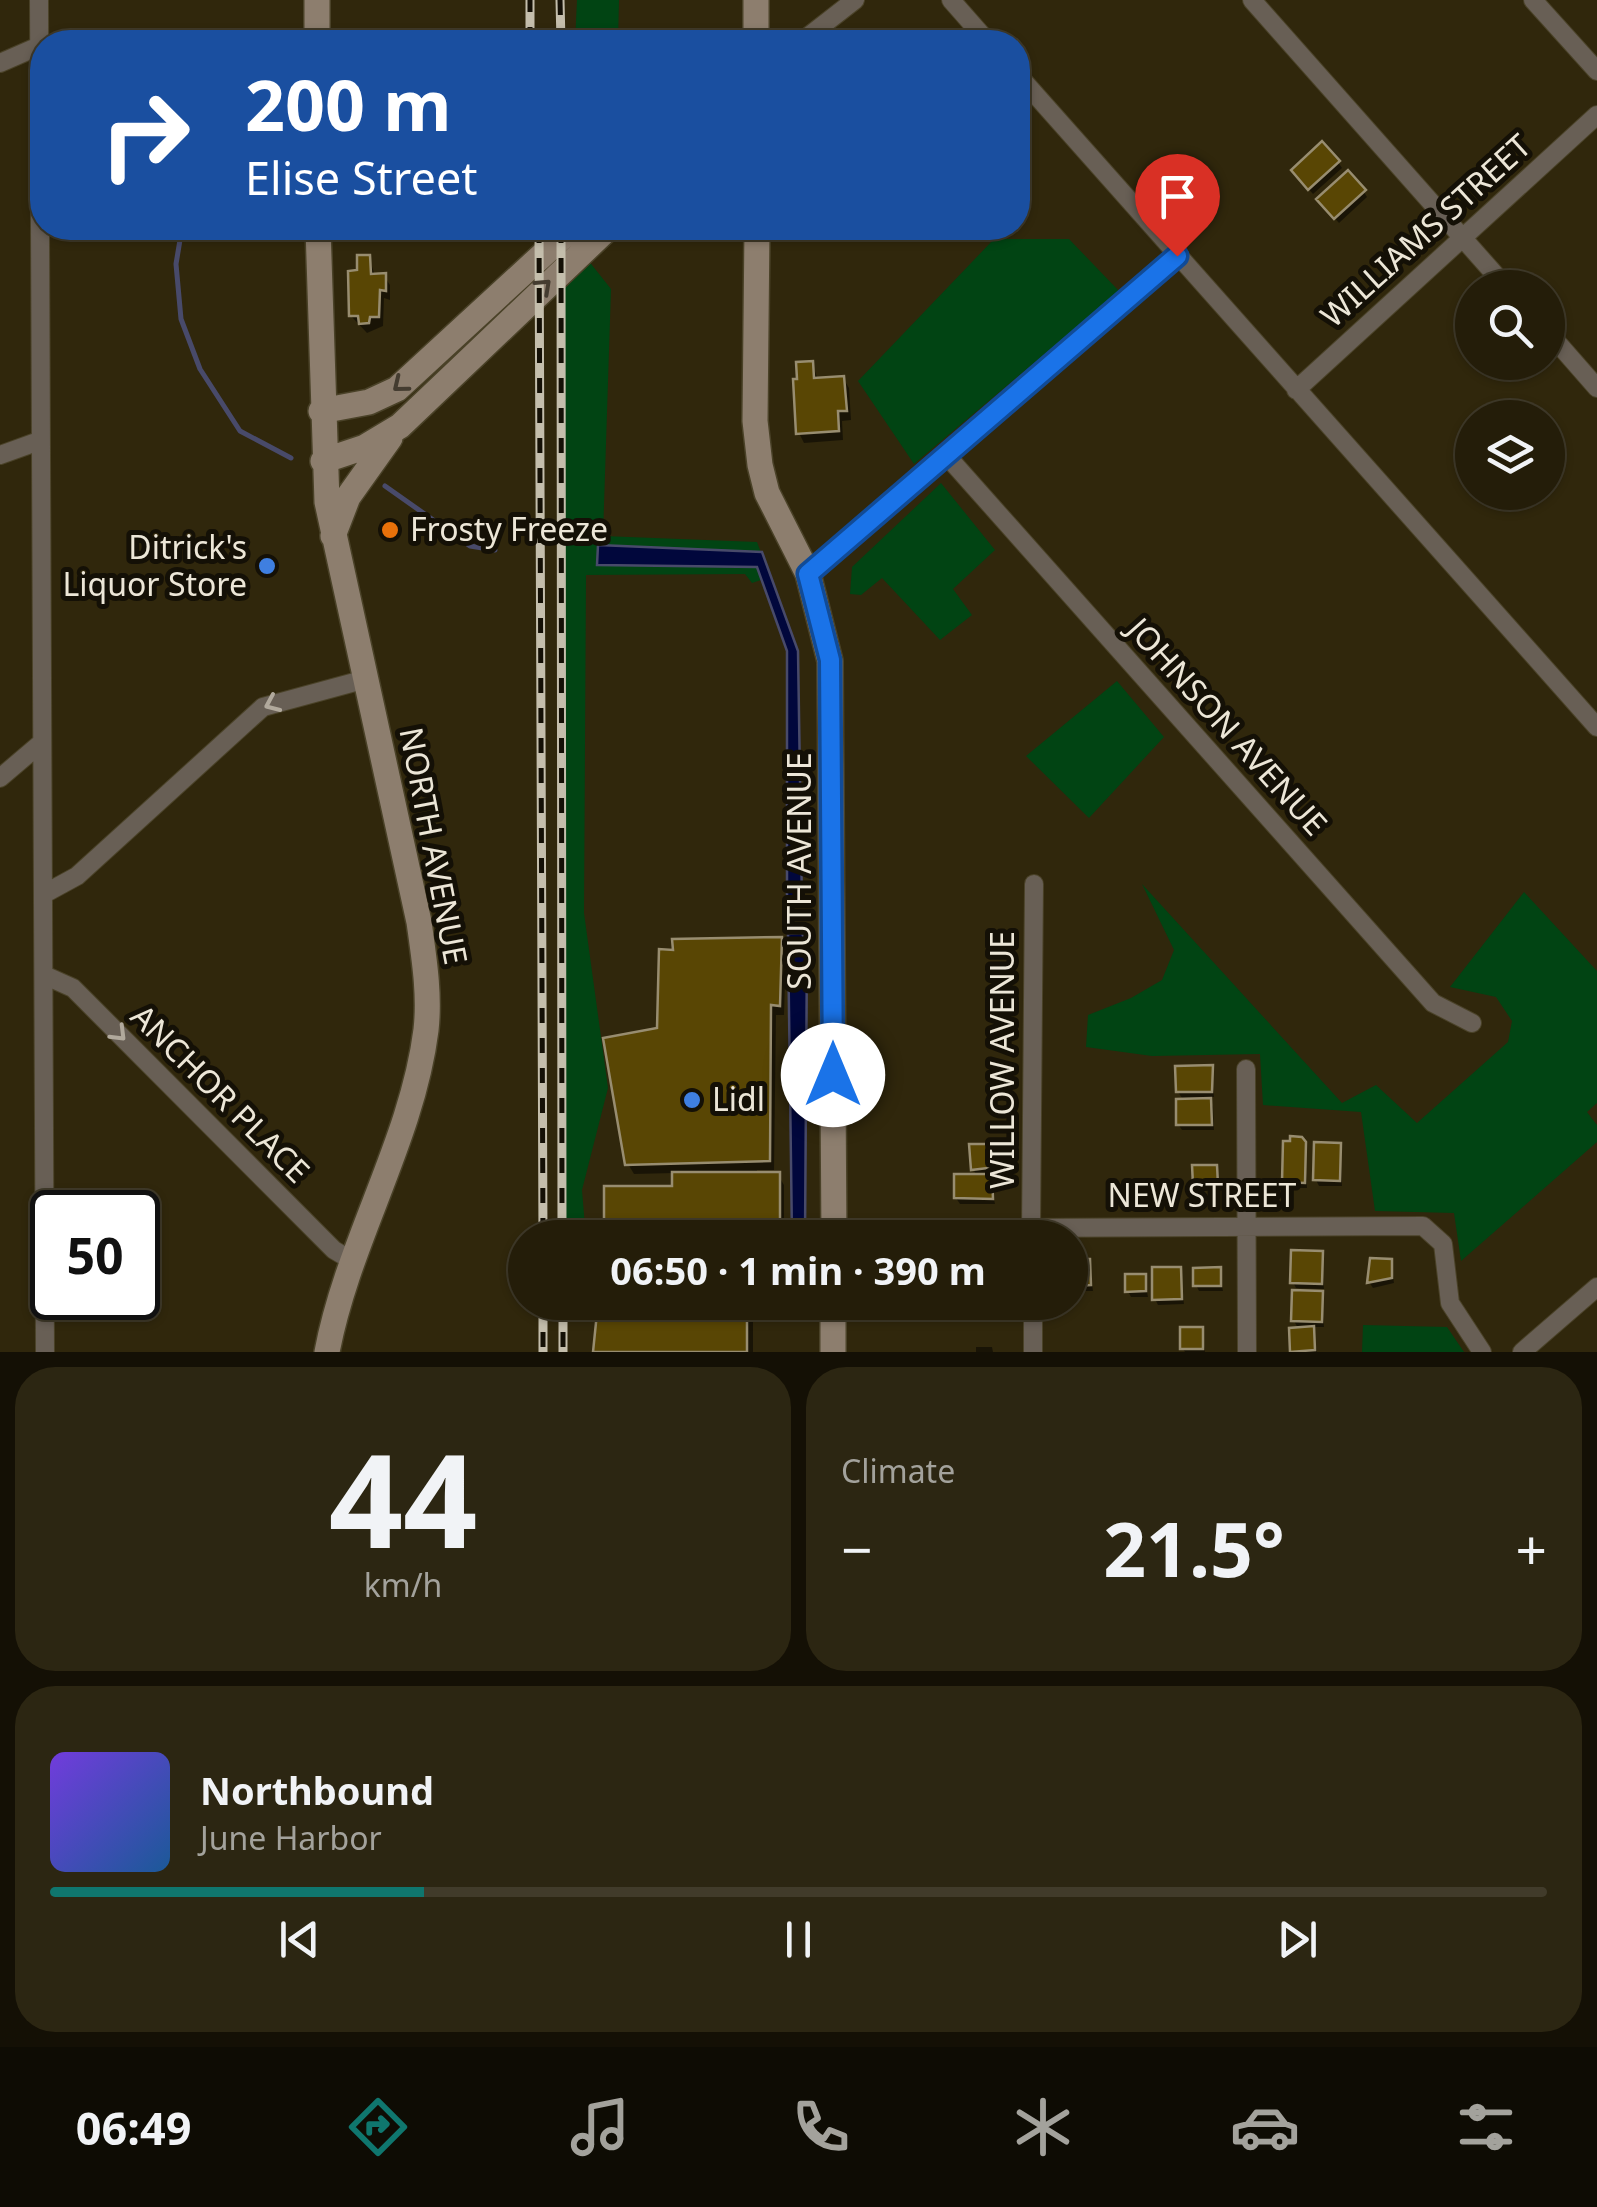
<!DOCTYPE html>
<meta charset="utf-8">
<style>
body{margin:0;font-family:"Noto Sans",sans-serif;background:#2c2612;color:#f1f3f6;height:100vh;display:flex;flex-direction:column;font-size:38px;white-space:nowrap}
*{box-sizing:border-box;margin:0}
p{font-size:32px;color:#a3a29c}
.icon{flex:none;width:55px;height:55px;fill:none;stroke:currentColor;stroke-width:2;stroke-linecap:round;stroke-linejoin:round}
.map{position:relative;height:1352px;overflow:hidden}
.panel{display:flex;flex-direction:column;gap:15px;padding:15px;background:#141005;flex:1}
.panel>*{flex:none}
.hud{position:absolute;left:30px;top:30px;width:1000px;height:210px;border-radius:40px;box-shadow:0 2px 8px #0004,0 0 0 2px #413b2a;background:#1a4fa0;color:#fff;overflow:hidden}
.tools{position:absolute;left:1455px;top:270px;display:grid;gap:20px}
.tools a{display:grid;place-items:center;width:110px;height:110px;border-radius:50%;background:#241d09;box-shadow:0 2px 8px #0004,0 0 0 2px #413b2a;font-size:50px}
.speed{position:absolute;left:30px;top:1190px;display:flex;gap:20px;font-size:50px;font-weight:700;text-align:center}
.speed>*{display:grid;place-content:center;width:130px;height:130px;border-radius:50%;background:#241d09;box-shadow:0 2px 8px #0004,0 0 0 2px #413b2a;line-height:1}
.speed .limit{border:5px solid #111;border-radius:15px;background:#fff;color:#111}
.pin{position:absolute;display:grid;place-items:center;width:85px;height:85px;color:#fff;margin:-102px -42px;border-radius:50% 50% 50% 0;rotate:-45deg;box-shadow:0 0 10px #0007}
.pin .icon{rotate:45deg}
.me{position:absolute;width:110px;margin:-55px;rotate:0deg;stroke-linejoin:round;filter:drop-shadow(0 0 8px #0008)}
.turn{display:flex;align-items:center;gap:35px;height:210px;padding:0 50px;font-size:45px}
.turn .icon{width:130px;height:130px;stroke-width:2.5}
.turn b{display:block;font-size:70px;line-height:85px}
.big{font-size:75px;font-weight:700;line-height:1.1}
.panel .tile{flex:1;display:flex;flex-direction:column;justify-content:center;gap:15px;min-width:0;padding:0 35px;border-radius:40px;background:#2c2612}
.panel .dial{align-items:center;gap:0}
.dial b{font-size:130px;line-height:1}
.song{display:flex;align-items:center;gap:30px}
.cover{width:120px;height:120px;border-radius:15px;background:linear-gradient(135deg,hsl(260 70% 55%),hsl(210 70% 35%))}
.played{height:10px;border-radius:5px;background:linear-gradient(90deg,#0f766e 25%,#413b2a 25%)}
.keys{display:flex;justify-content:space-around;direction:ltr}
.heat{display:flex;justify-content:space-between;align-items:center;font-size:55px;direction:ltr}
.panel .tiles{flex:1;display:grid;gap:15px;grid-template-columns:1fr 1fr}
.tile:last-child{grid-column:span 2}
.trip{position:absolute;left:508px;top:1220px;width:580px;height:100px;border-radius:50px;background:#241d09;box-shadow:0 2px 8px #0004,0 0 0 2px #413b2a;font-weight:700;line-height:100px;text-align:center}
.menu{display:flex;height:160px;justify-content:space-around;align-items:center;background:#0e0c04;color:#a3a29c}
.menu .icon{width:70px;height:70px}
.menu .active{color:#0f766e}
.menu b{font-size:45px;color:#f1f3f6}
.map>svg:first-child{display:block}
.green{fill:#014413}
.water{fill:#01073c;stroke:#484a6a;stroke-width:2.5}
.shadow{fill:#0007}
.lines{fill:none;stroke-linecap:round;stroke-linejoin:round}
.stream{stroke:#484a6a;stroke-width:5}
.building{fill:#594604;stroke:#988d70;stroke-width:2.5}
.street-casing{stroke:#4a4228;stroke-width:20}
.secondary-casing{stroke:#4a4228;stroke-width:28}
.street{stroke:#685f55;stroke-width:18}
.secondary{stroke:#8d7e6e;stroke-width:25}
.rail-casing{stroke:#c4beac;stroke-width:9}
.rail{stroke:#141006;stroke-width:5;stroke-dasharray:15;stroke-linecap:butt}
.oneway{stroke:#443c30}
.oneway2{stroke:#b1a99c}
.route-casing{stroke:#114b97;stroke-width:25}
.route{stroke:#1a73e8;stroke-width:18}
.food-dot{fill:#e8710a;stroke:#141006;stroke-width:4}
.shop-dot{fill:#3f7fe0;stroke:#141006;stroke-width:4}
.labels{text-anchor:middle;stroke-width:10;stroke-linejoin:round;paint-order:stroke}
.street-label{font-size:32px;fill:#ece6d7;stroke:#141006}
.poi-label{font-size:32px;fill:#ece6d7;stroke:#141006;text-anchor:start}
</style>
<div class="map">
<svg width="1597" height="1352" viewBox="0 0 1597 1352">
<rect width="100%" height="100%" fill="#30270c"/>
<path class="green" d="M577,0H619L618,42H575Z
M994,239H1069L1119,291L914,464L858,381Z
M584,255L611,289L603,536L757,542L770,577L752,583L745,574L586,575L584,913L608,1088L582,1190L586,1238L563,1237L560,268Z
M941,483L995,550L953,589L972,615L940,640L882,578L861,595L850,594L852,567Z
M1117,681L1164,737L1089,818L1026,756Z
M1142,884L1342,1103L1376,1085L1417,1123L1508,1042L1512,1021L1496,997L1450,987L1524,892L1597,971V1103L1587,1112L1597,1125V1142L1461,1261L1454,1213L1375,1211L1361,1112L1263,1105L1260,1054L1152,1056L1086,1047L1088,1015L1131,998L1162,980L1174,950Z
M1363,1325L1447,1327L1464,1352H1362Z"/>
<path class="water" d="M598,545L762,552L798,651L802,905H787V651L757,567L597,565Z
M802,933L807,947L805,1237L792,1238L788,934Z"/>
<path class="shadow" d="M1338,162L1342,168L1313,194L1297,176Z
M1364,192L1367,197L1339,223L1323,205Z
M369,257L375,276H384L390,285V300L384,298L383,326L367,333L351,316L360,272Z
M812,363L818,380L843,378L849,388L851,420L842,421L843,440L804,443L799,433Z
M781,940L786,949L784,1015H776L774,1170H757V1175H778L784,1185V1238H617V1229L606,1219L675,1188V1173L634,1174L628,1164L659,1030Z
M1211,1068L1214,1097H1208L1213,1107L1214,1130H1182L1178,1124L1184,1101L1178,1092Z
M1304,1145L1307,1188H1288L1284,1182Z
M1340,1145L1342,1186H1319L1316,1180Z
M995,1147L999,1173L989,1174L995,1204H960L956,1198L977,1176L973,1169Z
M1216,1167L1220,1190L1199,1191L1195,1185Z
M1321,1254L1324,1289L1296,1288L1293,1282Z
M1391,1261L1394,1283L1373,1288L1369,1282Z
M1089,1262L1093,1291H1078L1075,1285Z
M1180,1269L1184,1304L1158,1305L1155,1299Z
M1219,1270L1223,1291H1199L1196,1285Z
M1144,1276L1148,1297H1131L1128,1291Z
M1321,1294L1324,1327H1312L1317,1352H1293L1299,1330L1294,1321Z
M959,1302H998L1001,1321H962Z
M745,1305L753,1319V1352H596Z
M1201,1329L1205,1352H1185L1183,1349Z
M976,1347H992L993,1352H976Z"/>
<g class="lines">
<path class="stream" d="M182,228L176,264L181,319L200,369L240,431L291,458
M385,486L470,546L495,550"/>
</g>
<path class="building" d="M1322,141L1340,161L1308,190L1291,170Z
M1348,170L1366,190L1334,219L1316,199Z
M357,255H370L371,274L386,273V291L380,290L379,317H370L369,323L359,324L358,316H349L348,271L357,270Z
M813,361L814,378L844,376L847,411H838L839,431L796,434L793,379H797L796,362Z
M782,937L780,1006L771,1005L770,1161L625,1165L603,1038L657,1028L659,949L673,950L672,939Z
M1213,1065L1212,1092H1176L1175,1066Z
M1211,1098L1212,1125H1176V1099Z
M1290,1136L1302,1137L1306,1142L1305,1183L1282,1182L1283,1141H1290Z
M1314,1142L1341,1143L1340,1181L1313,1180Z
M969,1144H997V1167L971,1170Z
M1192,1165H1217L1218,1185H1193Z
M672,1172H780V1238H615V1220H604V1186H672Z
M954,1174H992L993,1199L954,1198Z
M1291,1250L1323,1251L1322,1284L1290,1283Z
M1370,1258L1392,1259V1278L1367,1283Z
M1072,1259H1090L1091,1285L1072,1286Z
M1152,1267H1181L1182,1299L1152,1300Z
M1221,1267V1286H1193V1268Z
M1125,1274H1146V1291L1125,1292Z
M1292,1290L1323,1291L1322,1322L1291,1321Z
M956,1302H998L999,1315L956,1316Z
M598,1303H747V1352H593Z
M1314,1326L1315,1350L1290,1352L1289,1328Z
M1180,1327H1203V1349H1180Z"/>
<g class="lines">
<defs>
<path id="street" d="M39,0L45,1352
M951,0L988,42
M1252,0L1507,288
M1533,0L1597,71
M801,42L855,0
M0,63L39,46
M1018,75L1597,727
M1548,332L1597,388
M1296,390L1597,115
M0,455L39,441
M947,456L1433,1003L1472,1023
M808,574L1177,256
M0,778L41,743
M44,894L77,876L263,707L366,679
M44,975L73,988L334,1250L351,1260
M1246,1069L1247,1352
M834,1229L1423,1226L1443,1244L1450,1303L1482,1352
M1031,1233L1034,884
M1033,1302V1352
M1522,1352L1597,1287"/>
<path id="secondary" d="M317,0V42
M756,0V42
M318,228L327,502L419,922C424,958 430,994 426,1030C412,1141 348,1241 327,1352
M757,228L755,421L760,465L767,493L808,574L830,661L834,1238
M321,411L369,402L397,389L572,228
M323,461L365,447L400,426L608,228
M333,536L348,497L390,438
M833,1352V1302"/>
</defs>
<use href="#street" class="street-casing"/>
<use href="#secondary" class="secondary-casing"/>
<use href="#street" class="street"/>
<use href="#secondary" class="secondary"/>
<defs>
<path id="rail" d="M560,0L561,42
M530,42V0
M539,228L543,1238
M561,228L562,1238
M543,1302V1352
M563,1302V1352"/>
</defs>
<use href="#rail" class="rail-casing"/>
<use href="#rail" class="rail"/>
</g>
<defs><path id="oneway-chevron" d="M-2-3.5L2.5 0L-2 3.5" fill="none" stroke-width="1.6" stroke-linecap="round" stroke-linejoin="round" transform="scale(2.5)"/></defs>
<g class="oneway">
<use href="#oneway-chevron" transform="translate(544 286) rotate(-43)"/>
<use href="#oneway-chevron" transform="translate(400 385) rotate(141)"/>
</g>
<g class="oneway2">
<use href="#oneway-chevron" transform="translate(272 704) rotate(156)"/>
<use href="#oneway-chevron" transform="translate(119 1034) rotate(45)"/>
</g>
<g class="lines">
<defs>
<path id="route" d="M833,1075L830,660L808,574L1177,256"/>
</defs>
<use href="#route" class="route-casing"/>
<use href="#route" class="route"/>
</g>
<circle class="food-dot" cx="390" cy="530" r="10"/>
<g class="shop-dot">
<circle cx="267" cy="566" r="10"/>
<circle cx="692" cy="1100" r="10"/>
</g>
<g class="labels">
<g class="street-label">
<text transform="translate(1426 231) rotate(-42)" y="11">WILLIAMS STREET</text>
<text transform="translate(1227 727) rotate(48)" y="11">JOHNSON AVENUE</text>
<text transform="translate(433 846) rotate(79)" y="11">NORTH AVENUE</text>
<text transform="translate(800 871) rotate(-90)" y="11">SOUTH AVENUE</text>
<text transform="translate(1003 1060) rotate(-90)" y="11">WILLOW AVENUE</text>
<text transform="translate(220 1094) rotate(45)" y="11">ANCHOR PLACE</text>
<text x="1202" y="1207">NEW STREET</text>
</g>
<g class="poi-label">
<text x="410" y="541">Frosty Freeze</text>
<text x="247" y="559" text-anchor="end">Ditrick's<tspan x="247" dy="37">Liquor Store</tspan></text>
<text x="712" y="1111">Lidl</text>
</g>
</g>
</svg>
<div class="tools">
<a><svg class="icon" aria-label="search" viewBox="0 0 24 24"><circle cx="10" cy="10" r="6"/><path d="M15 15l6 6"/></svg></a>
<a><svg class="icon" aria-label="layers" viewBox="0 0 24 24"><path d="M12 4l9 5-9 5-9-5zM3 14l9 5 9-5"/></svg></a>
</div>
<div class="speed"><div class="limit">50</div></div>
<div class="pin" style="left:1177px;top:256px;background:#d93025"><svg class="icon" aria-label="arrive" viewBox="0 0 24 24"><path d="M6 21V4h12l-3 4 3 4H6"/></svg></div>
<svg class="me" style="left:833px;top:1075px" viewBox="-20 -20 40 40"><circle r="19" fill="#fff"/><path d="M0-13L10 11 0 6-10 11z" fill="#1a73e8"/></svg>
<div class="trip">06:50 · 1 min · 390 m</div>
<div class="hud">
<div class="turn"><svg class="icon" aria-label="right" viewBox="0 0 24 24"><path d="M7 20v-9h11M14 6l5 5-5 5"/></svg><div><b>200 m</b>Elise Street</div></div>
</div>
</div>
<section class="panel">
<div class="tiles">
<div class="tile dial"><b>44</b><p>km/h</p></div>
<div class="tile"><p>Climate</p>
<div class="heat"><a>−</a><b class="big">21.5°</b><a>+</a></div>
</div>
<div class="tile">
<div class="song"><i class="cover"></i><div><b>Northbound</b><p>June Harbor</p></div></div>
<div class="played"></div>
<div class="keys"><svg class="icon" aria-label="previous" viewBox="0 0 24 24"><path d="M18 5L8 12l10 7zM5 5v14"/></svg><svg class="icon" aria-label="pause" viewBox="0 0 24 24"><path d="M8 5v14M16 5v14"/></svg><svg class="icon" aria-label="next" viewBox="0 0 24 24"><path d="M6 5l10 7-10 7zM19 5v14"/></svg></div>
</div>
</div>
</section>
<nav class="menu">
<b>06:49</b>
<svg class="icon active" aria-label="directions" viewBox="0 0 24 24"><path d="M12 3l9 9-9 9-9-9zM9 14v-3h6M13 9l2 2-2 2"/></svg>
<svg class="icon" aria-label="music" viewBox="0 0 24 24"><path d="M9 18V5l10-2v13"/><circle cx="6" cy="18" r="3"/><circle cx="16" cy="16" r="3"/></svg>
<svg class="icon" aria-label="phone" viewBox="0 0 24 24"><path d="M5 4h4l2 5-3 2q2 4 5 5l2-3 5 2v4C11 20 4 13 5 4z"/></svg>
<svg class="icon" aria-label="climate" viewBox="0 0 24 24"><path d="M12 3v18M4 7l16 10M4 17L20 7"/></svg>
<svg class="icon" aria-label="car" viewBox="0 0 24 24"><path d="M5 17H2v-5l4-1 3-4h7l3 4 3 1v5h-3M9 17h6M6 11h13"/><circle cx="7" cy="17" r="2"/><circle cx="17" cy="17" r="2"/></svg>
<svg class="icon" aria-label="filters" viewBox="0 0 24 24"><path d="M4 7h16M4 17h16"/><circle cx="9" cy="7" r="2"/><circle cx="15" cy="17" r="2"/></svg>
</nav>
